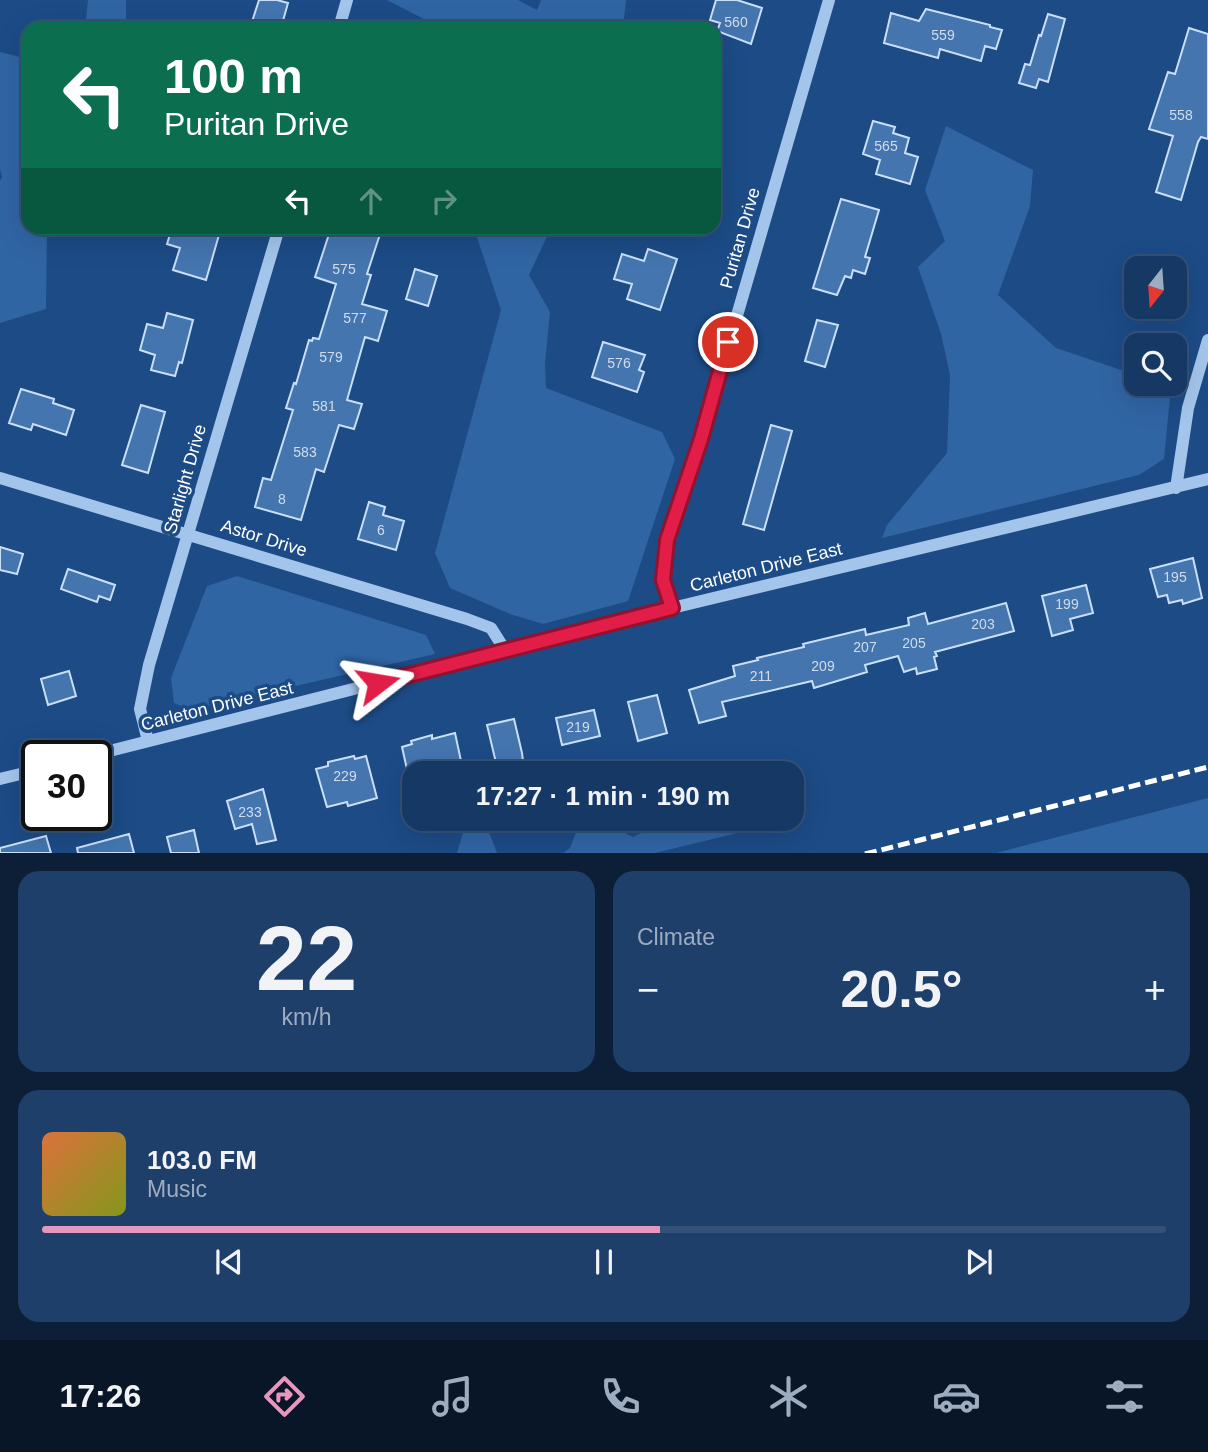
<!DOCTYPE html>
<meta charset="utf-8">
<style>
body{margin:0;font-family:Arial,sans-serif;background:#1e3f6a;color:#f1f3f6;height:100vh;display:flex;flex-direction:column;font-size:26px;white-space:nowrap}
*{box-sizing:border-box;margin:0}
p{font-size:23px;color:#9dacbf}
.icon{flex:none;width:38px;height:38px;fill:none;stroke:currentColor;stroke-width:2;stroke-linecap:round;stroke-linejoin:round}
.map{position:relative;height:853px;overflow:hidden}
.details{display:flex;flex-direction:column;gap:18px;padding:18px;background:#0c1f37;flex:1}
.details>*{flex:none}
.top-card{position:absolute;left:21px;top:21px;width:700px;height:214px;border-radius:21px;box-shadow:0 7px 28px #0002,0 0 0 2px #345278;background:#0b6e4f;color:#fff;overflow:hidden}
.needle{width:46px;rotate:197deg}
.buttons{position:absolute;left:1124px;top:256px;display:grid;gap:14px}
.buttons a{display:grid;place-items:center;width:63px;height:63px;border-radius:14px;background:#153864;box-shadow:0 7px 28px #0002,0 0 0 2px #345278;font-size:35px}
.speed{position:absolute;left:21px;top:740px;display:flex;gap:14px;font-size:35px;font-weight:700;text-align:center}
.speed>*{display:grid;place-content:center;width:91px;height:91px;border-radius:50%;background:#153864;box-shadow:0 7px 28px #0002,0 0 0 2px #345278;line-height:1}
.speed .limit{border:4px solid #111;border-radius:10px;background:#fff;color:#111}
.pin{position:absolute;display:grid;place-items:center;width:60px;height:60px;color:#fff;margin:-30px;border:4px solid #fff;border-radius:50%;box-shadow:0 2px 7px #0007}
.me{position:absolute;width:77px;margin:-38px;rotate:76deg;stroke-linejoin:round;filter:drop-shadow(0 0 5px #0008)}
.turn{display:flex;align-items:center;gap:24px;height:147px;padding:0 28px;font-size:32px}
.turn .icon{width:91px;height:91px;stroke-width:2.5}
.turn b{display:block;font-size:49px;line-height:60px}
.lanes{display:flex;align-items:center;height:66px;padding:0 28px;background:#0003;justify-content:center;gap:35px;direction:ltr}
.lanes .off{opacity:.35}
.big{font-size:52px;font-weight:600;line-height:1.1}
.details .widget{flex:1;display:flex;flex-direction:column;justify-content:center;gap:10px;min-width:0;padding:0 24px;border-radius:21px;background:#1e3f6a}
.details .dial{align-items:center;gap:0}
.dial b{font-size:91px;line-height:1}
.song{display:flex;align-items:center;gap:21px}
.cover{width:84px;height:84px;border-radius:10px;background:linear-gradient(135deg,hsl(20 70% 55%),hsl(70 70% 35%))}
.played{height:7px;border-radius:4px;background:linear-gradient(90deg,#e797bd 55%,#345278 55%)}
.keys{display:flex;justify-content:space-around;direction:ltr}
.heat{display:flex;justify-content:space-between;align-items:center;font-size:38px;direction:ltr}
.details .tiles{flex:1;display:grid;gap:18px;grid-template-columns:1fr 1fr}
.widget:last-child{grid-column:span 2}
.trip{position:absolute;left:402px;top:761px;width:402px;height:70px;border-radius:21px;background:#153864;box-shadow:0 7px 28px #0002,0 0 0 2px #345278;font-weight:600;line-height:70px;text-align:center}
.tab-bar{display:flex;height:112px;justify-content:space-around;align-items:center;background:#081628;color:#9dacbf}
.tab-bar .icon{width:49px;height:49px}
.tab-bar .current{color:#e797bd}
.tab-bar b{font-size:32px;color:#f1f3f6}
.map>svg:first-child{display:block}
.green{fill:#3065a4}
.building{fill:#4475af;stroke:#c9dff8;stroke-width:2}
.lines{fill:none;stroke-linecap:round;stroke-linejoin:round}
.minor{stroke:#a4c5eb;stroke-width:12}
.rail{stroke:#fff;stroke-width:5;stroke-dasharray:12 5;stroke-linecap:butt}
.route-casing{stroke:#92132f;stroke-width:18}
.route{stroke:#e11d48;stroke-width:12}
.labels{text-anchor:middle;stroke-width:7;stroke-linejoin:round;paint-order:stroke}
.number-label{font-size:14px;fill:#d0dceb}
.street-label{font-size:18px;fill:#fff;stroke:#1c4b86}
</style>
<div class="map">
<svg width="1208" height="854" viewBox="0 0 1208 854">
<rect width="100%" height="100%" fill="#1c4b86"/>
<path class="green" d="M88,0H126V28H85Z
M387,0H518L537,10L541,0H626L623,28H441Z
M0,52L28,59V228H47L46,309L0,323V181L2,177L0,169Z
M946,126L1033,170L1030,206L998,295L1056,348L1136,375V383H1160L1171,387L1164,459L1139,475L882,538L887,525L947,453L950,375L941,334L918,267L945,241L925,190Z
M474,228H551L529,275L550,312L545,364L546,388L662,432L675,459L628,601L543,624L510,614L450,588L435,553L501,310Z
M237,576L426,635L435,654L191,710L174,703L171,678L207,586Z
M1208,798V853H996Z
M467,819H484L497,853H457Z
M581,819H597L633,837L669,819H772L774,824L655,853H563L570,848Z"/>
<path class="building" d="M259,0H277L288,3L281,28H250Z
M716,0H737L762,8L751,44L717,31L720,23L710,20Z
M926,9L990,25V27L1002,30L996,49L985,46L981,61L940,49L938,58L884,43L891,13L919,21Z
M1048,14L1065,19L1048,82L1039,79L1036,88L1019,83L1025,64L1030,65L1039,35L1041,36Z
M1189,28L1208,34V139L1201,137L1198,142L1181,200L1156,192L1173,136L1149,129L1168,72L1175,74Z
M873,121L895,127L893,133L909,138L905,153L918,157L910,184L876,174L880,160L863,154Z
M841,199L879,210L865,257L870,258L865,274L853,270L851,278L845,276L837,295L813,288Z
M172,228H221L206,280L173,270L180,248L167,244Z
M331,228H382L367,274L371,275L362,304L387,311L378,341L365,337L347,400L362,404L354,429L339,425L324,472L316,469L301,520L255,507L263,478L271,480L293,410L286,408L294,383L296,384L309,340L312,341L313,338L319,339L336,284L315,277Z
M648,249L677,259L660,310L627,299L632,284L614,279L622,254L644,261Z
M415,269L437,276L428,306L406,299Z
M167,313L193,320L182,363L179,362L175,376L151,370L155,355L140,350L147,324L163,328Z
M817,320L838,325L825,367L805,361Z
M603,342L645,355L639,370L644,372L637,392L592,377Z
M21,389L54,399L53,403L74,410L66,435L33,424L31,430L9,423Z
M141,405L165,412L148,473L122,465Z
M771,425L792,431L764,530L743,524Z
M369,502L385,507L383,515L404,521L396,550L358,539Z
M0,547L23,554L17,574L0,570Z
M1193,558L1202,598L1183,604L1182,600L1169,603L1167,595L1158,597L1150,569Z
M68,569L115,585L110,600L99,596L97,602L61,589Z
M1086,585L1093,613L1070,619L1073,630L1052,636L1042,596Z
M1006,603L1014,631L935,652L937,656L934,657L937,669L917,674L916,668L904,672L898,656L865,665L867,672L814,688L812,681L722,702L726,716L699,723L689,690L735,676L733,666L758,660L757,658L804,647L803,644L865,629L866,635L909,625L908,618L925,613L928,624Z
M69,671L76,696L48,705L41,679Z
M657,695L667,733L638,741L628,702Z
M594,710L600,736L562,745L556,718Z
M514,719L522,753L523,761L520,762L523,774H504L502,766L497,767L487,725Z
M455,733L461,761L452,763L454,774H431L430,769L408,774L402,747L412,744L411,741L432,735V739Z
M354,756L355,759L366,756L377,798L348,806L347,802L327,807L316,769L328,766V762Z
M263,789L276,840L257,844L252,824L235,829L227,801Z
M194,830L199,853H171L167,837Z
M129,834L134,853H78L77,848Z
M46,836L51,853H0V848Z"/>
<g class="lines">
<path class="minor" d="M339,28L347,0
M0,478L467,619L491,628L505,650
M1176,488L1188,408L1208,340
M672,608L663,580L667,540L701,439L829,0
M148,741L140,709L149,665L279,228
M90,756L672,608L1208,479
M0,779L37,770"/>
<path class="rail" d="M865,854L1208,767"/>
</g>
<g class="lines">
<defs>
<path id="route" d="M378,683L672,608L663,580L667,540L701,439L728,342"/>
</defs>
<use href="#route" class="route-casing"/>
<use href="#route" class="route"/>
</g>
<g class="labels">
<g class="number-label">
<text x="736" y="27">560</text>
<text x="943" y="40">559</text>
<text x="1181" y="120">558</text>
<text x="886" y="151">565</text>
<text x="344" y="274">575</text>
<text x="355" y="323">577</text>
<text x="331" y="362">579</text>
<text x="619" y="368">576</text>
<text x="324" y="411">581</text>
<text x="305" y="457">583</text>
<text x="282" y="504">8</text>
<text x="381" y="535">6</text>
<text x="1175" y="582">195</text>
<text x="1067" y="609">199</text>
<text x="983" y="629">203</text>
<text x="914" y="648">205</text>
<text x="865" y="652">207</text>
<text x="823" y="671">209</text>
<text x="761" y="681">211</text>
<text x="578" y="732">219</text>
<text x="345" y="781">229</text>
<text x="250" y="817">233</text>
</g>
<g class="street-label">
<text transform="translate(740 238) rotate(-74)" y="6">Puritan Drive</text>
<text transform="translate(185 479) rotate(-74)" y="6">Starlight Drive</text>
<text transform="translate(264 538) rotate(17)" y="6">Astor Drive</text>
<text transform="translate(766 567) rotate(-14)" y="6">Carleton Drive East</text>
<text transform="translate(217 706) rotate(-14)" y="6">Carleton Drive East</text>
</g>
</g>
</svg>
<div class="buttons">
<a><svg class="needle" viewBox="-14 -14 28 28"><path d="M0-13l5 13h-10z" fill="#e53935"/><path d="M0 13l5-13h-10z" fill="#9dacbf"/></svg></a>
<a><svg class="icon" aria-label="search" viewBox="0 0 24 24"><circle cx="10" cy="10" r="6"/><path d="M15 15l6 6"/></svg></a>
</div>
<div class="speed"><div class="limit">30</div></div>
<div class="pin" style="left:728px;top:342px;background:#d93025"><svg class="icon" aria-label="arrive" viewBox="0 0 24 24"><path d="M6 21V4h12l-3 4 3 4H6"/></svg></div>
<svg class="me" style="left:378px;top:683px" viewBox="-20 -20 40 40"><path d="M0-17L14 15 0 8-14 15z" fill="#e11d48" stroke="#fff" stroke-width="4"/></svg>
<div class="trip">17:27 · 1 min · 190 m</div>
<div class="top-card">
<div class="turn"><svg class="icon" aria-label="left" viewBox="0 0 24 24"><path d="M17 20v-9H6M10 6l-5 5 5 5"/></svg><div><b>100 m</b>Puritan Drive</div></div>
<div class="lanes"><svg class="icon" aria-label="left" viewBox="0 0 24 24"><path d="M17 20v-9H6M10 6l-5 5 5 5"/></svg><svg class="icon off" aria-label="ahead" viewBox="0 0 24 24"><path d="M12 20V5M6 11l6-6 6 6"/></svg><svg class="icon off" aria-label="right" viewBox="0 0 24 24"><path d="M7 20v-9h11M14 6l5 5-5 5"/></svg></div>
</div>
</div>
<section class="details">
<div class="tiles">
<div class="widget dial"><b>22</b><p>km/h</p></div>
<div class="widget"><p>Climate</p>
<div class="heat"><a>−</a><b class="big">20.5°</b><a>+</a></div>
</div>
<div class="widget">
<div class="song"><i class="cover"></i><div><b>103.0 FM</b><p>Music</p></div></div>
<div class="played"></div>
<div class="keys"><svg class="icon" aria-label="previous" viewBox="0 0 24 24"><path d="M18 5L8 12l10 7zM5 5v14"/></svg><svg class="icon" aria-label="pause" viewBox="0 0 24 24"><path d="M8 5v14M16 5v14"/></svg><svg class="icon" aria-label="next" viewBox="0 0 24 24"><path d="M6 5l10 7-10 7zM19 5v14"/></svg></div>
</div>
</div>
</section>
<nav class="tab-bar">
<b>17:26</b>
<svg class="icon current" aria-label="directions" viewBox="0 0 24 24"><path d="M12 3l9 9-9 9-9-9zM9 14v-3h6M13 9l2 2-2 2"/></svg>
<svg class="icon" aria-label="music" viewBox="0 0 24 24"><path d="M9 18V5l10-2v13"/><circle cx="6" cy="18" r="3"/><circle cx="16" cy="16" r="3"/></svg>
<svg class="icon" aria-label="phone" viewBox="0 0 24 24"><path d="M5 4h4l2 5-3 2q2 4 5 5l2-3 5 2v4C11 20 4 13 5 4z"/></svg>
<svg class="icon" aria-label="climate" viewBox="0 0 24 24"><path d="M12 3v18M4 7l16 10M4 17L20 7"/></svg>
<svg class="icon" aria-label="car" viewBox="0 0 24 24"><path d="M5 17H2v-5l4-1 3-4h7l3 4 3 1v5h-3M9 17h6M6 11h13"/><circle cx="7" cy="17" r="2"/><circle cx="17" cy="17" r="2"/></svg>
<svg class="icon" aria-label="filters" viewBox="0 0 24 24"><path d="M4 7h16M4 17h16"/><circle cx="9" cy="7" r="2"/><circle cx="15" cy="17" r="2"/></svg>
</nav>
